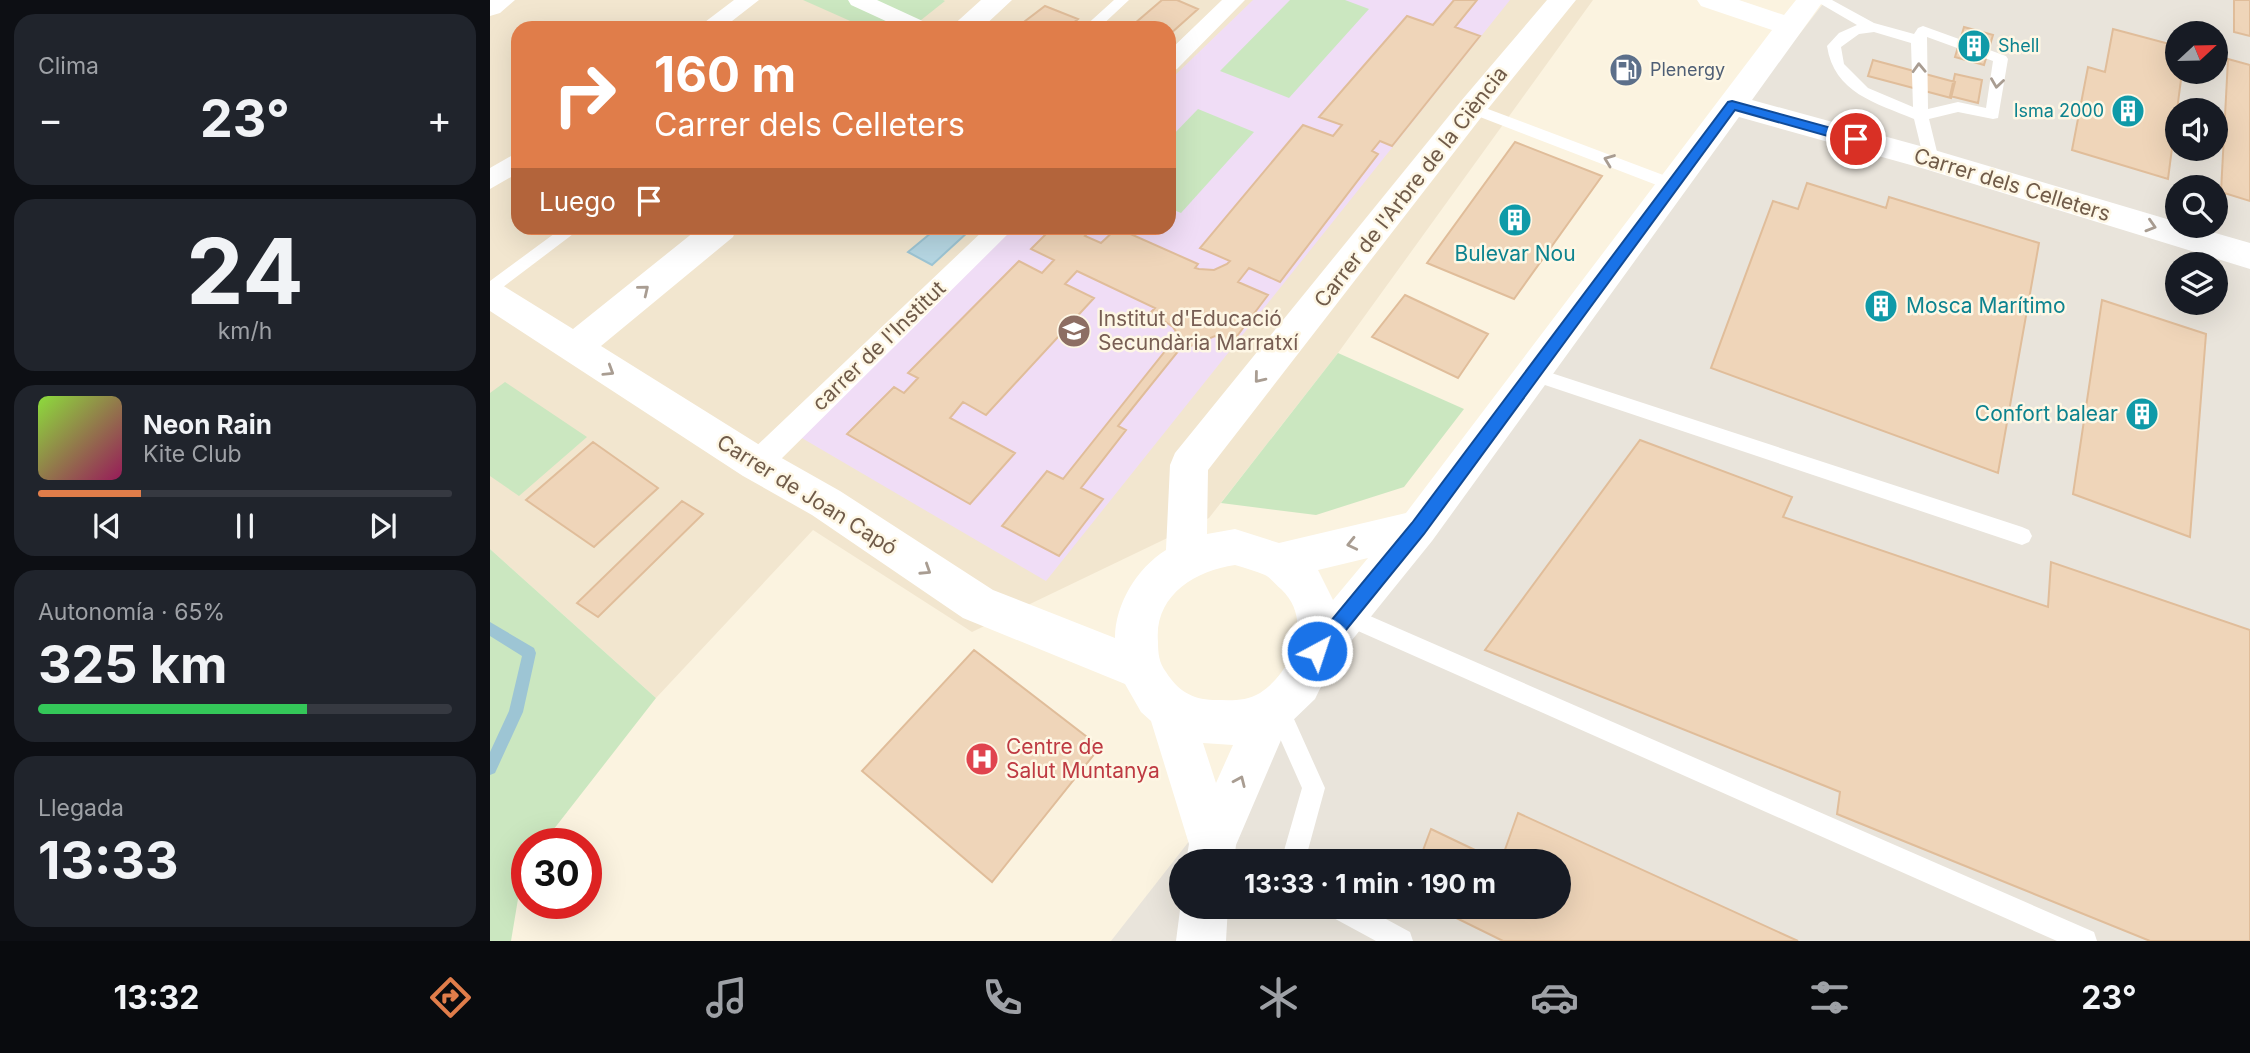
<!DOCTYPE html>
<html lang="es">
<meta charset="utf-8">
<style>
body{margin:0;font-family:Inter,sans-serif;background:#20242c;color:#f1f3f6;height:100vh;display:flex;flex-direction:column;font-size:26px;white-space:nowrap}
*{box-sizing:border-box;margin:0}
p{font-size:23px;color:#9ea1a6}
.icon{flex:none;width:38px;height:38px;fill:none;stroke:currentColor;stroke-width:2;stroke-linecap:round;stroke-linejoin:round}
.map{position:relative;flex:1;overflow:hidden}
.drawer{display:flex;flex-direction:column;gap:14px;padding:14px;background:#0d0f14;width:490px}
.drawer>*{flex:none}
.banner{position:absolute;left:21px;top:21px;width:665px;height:214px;border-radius:21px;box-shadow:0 7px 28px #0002;background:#e07d4a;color:#fff;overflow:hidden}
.needle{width:46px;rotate:68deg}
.buttons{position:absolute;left:1675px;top:21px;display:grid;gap:14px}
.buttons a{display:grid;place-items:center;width:63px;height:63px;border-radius:50%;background:#171b24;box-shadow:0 7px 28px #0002;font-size:35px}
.speed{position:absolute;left:21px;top:828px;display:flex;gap:14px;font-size:35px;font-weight:700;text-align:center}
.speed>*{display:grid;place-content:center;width:91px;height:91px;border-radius:50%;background:#171b24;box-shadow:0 7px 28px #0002;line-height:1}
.speed .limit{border:10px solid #d22;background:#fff;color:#111}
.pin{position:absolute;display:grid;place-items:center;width:60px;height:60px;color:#fff;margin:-30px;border:4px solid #fff;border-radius:50%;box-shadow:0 2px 7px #0007}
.me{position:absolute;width:77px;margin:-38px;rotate:40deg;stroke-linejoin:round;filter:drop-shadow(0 0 5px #0008)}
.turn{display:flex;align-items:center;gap:24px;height:147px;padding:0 28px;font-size:32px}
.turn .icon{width:91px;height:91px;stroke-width:2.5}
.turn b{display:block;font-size:49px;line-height:60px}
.then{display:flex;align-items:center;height:66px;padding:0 28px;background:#0003;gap:14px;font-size:26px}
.big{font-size:52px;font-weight:700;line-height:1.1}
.drawer .tile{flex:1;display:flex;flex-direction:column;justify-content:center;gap:10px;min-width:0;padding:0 24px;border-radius:21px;background:#20242c}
.drawer .dial{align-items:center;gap:0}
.dial b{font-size:91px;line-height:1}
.song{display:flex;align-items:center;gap:21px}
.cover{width:84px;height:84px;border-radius:10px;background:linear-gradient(135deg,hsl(90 70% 55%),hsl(330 70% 35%))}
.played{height:7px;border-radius:4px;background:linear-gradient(90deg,#e07d4a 25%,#363941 25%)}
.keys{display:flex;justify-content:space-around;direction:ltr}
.heat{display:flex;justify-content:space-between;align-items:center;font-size:38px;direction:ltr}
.charge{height:10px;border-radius:5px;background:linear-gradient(90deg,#34c759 65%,#363941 0)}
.trip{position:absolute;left:679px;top:849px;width:402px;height:70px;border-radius:35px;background:#171b24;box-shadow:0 7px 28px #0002;font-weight:700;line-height:70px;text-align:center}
.menu{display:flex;height:112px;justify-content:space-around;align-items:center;background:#090b0e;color:#9ea1a6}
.menu .icon{width:49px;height:49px}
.menu .current{color:#e07d4a}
.menu b{font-size:32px;color:#f1f3f6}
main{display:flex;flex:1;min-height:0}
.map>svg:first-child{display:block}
.residential{fill:#f2e6cf;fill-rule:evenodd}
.industrial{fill:#e9e4db;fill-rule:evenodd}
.education{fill:#f0ddf6}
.green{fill:#cbe7c0}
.water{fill:#b6d7e3;stroke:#9dc5d4;stroke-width:2}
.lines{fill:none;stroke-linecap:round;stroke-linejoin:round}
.stream{fill:#9dc5d4;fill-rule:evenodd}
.building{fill:#efd5b9;stroke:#e0bd9a;stroke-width:2}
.service{fill:#fff;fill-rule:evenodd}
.pedestrian{fill:#fff;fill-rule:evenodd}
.minor{fill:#fff;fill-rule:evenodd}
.oneway{stroke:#a99d92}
.route{fill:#1a73e8;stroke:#114b97;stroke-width:2}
.labels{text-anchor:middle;stroke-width:5;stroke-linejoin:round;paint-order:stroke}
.far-culture-label{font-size:18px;fill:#0d838f;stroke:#fef7e5;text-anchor:start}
.far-service-label{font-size:18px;fill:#4e5e75;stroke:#fef7e5;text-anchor:start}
.street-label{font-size:21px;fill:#705b49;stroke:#fef7e5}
.culture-label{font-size:21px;fill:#0d838f;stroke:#fef7e5}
.education-label{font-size:21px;fill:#785e54;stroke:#fef7e5;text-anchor:start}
.health-label{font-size:21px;fill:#be3a42;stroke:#fef7e5;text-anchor:start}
</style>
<main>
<section class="drawer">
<div class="tile"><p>Clima</p>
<div class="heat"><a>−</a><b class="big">23°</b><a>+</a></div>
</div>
<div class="tile dial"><b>24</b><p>km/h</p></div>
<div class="tile">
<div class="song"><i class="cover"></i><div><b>Neon Rain</b><p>Kite Club</p></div></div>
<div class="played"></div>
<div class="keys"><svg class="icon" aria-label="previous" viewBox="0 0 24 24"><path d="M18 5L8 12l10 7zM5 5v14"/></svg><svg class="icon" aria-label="pause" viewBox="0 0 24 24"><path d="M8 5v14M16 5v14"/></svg><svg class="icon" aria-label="next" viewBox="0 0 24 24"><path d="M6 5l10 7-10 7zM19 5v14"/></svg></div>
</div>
<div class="tile"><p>Autonomía · 65%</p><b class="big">325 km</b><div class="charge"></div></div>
<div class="tile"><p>Llegada</p><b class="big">13:33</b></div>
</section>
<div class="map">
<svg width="1760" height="941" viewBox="0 0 1760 941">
<rect width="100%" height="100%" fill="#fbf3e0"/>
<path class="residential" d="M0,0H1103L848,353L719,518L482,632L323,530L166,698L0,549ZM28,28H679V228H28Z"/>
<path class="industrial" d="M1336,0H1760V941H621L812,697L1204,170ZM1687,33H1726V72H1687ZM1687,110H1726V149H1687ZM1687,187H1726V226H1687ZM1687,264H1726V303H1687ZM691,861H1069V906H691Z"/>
<path class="education" d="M763,0H1020L556,581L305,434L518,228H679V81Z"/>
<path class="green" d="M313,0H453L455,1L421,28H376Z
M800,0H855L879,9L799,98L730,71Z
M708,109L764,132L691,213L679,208V139Z
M848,353L974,409L914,487L826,515L731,503Z
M15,382L97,437L29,496L0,476V393Z
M0,549L166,698L53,843L37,844V864L33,869L21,941H0Z"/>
<path class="water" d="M447,228H472L479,231L442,265L418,252Z"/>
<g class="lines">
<path class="stream" d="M0,622L44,648L46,653L33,712L5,773L0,775V752L19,711L32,656L0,636Z"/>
</g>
<path class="building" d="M672,0H687L708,9L679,35V28H653L644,24Z
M964,0H987L965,27L990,36L902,146L890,141L882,151L888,154L790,282L759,268L748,282L778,295L741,344L725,336L696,348L683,327L661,312L665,308L587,271L575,284L604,298L496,415L473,402L460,418L525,453L480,504L357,434L404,387L414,393L428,378L418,373L529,261L552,273L564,260L541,249L562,228H603L595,236L611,243L627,228L708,264L705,268L709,269L724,270L737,264L740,261L710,248L813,125L843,136L852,125L829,117L917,16L943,25Z
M1744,0H1760V36L1744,32Z
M555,6L588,19L577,28H526Z
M1474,27L1503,35L1494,65L1465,57Z
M1623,29L1687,46V72H1692L1678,179L1582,150L1598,67L1615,72Z
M1738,59L1760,65V201L1731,192Z
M1383,60L1465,82L1461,98L1378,76Z
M1465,74L1492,80L1488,103L1460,96Z
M1025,142L1112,176L1024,299L937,263Z
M1317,183L1396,208L1399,197L1549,243L1508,473L1221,368L1283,201L1308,209Z
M915,295L998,334L968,378L882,337Z
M1612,300L1716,334L1700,537L1583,494Z
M684,340L694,344L628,426L636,430L591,488L613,499L569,556L512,526L557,471L573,479Z
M1150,440L1302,497L1293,517L1558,607L1561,562L1760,630V941H1660L1347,814L1350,792L995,650Z
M103,442L168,488L104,547L36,500Z
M192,501L213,514L108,617L87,603Z
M484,650L610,747L502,882L372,771Z
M1028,813L1308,941H1013L942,906H1069V861H1011Z
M941,829L1008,861H929Z"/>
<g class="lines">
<path class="service" d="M624,0H639L609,28H593Z
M1324,0H1342L1384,23L1424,34L1428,28L1433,26L1516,56L1518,59L1508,118L1503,119L1468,112L1439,119L1449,160L1447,164H1435L1424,119C1386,103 1344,93 1337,46L1349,33L1367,25ZM1384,32L1421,43L1423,107L1378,88L1354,64L1351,47L1369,34ZM1437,37L1503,61L1496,108L1468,102L1438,109Z
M982,103L1189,181L1191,185L1189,189H1177L977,112L974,108L977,104Z
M72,228H91L0,297V281Z
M1043,367L1532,527L1539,530L1542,536L1539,542L1532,545L1037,379L1034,374L1037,369Z
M857,606L1604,932L1607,941H1567L850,623L847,616L850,609Z
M787,696L795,699L835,788L815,861H791L812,788L776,707L779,699Z
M835,906H872L920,932L923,941H886L838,915Z"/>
<path class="pedestrian" d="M244,0H269L233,28H207Z
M358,0H387L437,23L440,28H411L361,5Z
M732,0H755L687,69L679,71V51Z
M28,152V173L0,189V168Z
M496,228H524L277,473L267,477L257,473L252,464L257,455Z"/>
<path class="minor" d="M0,0H25L10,13L0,16Z
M491,0H522L492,28H460Z
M1057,0H1086L993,115L718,470L717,534L745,529L789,543L916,513L1282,30L1211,6L1207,0H1249L1294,15L1306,0H1334L1262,100L1441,149L1687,222V226H1701L1760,243V269L1435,169L1249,117L942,541L841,666L825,699L797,726L746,845L744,861H696L699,844L661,721L651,712L635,684L473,618L322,515L253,476L0,311V281L12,285L83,329L209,228H247L243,237L111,346L281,452L350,491L503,590L625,638C625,604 647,568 676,550L680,465L685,453L971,101ZM878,558L843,600L828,570ZM745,565C755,568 766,571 775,575C781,578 786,585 791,589C824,620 803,671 770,693C755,702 740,700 723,700C702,699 688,691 676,672C669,663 668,653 668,642C664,596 704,571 745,565ZM713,743L743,745L726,783Z
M691,902V906H738L736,941H686Z"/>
</g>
<defs><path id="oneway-chevron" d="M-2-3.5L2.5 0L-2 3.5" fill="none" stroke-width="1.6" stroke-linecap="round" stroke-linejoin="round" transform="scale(1.75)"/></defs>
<g class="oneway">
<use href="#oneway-chevron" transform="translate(1429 68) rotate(-92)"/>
<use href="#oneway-chevron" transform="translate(1507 83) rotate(98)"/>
<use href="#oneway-chevron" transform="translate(1119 160) rotate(-159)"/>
<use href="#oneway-chevron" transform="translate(1661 226) rotate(17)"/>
<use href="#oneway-chevron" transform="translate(154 290) rotate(-39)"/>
<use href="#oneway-chevron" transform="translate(119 371) rotate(32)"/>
<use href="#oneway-chevron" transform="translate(769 378) rotate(129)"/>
<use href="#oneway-chevron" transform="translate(862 544) rotate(167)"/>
<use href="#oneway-chevron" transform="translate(436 570) rotate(33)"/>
<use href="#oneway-chevron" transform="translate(750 781) rotate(-66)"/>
</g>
<path class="route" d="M1242,101L1371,136L1373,139L1366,144L1245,110L934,534L834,657L827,659L821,657L819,651L821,645L922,523L1238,102Z"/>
<defs>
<symbol id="building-disc" viewBox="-11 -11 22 22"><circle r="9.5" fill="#0f9aa8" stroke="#fef7e5"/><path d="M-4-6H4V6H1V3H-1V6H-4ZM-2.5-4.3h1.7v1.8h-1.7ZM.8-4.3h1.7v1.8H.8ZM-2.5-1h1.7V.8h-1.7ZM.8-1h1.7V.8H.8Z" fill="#fff"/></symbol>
<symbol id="fuel-disc" viewBox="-11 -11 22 22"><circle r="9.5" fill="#5c6f8a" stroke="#fef7e5"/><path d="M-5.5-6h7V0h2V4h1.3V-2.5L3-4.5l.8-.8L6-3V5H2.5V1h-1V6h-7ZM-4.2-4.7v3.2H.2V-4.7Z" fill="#fff"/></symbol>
<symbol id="school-disc" viewBox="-11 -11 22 22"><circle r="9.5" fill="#8d6e63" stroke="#fef7e5"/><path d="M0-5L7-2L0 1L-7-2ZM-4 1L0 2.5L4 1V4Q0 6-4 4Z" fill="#fff"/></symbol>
<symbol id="hospital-disc" viewBox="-11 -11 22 22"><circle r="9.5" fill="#e0444e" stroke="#fef7e5"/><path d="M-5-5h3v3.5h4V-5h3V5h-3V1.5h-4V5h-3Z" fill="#fff"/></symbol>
</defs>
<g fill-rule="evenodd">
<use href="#building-disc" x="1465" y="27" width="38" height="38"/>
<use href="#fuel-disc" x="1117" y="51" width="38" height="38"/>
<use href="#building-disc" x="1619" y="92" width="38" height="38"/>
<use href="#building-disc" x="1006" y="201" width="38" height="38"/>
<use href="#building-disc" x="1372" y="287" width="38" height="38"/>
<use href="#school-disc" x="565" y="312" width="38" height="38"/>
<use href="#building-disc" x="1633" y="395" width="38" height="38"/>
<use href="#hospital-disc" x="473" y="740" width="38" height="38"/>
</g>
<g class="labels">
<g class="far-culture-label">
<text x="1508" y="52">Shell</text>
<text x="1614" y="117" text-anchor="end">Isma 2000</text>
</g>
<g class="far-service-label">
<text x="1160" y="76">Plenergy</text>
</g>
<g class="street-label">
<text transform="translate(1522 185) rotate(17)" y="7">Carrer dels Celleters</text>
<text transform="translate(921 187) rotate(-52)" y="7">Carrer de l'Arbre de la Ciència</text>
<text transform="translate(389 346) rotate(-44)" y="7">carrer de l'Institut</text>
<text transform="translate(317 495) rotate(32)" y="7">Carrer de Joan Capó</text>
</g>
<g class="culture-label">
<text x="1025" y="261">Bulevar Nou</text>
<text x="1416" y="313" text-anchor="start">Mosca Marítimo</text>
<text x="1628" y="421" text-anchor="end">Confort balear</text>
</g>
<g class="education-label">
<text x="608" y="326">Institut d'Educació<tspan x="608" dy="24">Secundària Marratxí</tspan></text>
</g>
<g class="health-label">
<text x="516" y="754">Centre de<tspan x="516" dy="24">Salut Muntanya</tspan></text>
</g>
</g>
</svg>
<div class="buttons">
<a><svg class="needle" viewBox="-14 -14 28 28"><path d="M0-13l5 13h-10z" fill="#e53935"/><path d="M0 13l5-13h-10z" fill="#9ea1a6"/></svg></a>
<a><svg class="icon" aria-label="sound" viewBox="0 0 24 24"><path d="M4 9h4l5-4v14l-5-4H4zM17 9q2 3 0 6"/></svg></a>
<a><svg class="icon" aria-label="search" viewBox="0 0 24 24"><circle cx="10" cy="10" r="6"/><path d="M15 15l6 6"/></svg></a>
<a><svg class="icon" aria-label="layers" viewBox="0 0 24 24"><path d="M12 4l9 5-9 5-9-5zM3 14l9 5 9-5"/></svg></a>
</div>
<div class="speed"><div class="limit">30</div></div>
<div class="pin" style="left:1366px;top:139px;background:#d93025"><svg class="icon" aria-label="arrive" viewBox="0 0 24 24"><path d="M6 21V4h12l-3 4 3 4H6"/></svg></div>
<svg class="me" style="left:827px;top:651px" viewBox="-20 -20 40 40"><circle r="17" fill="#1a73e8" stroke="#fff" stroke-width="3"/><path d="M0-11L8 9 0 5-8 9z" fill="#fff"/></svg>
<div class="trip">13:33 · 1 min · 190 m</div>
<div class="banner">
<div class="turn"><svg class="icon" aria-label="right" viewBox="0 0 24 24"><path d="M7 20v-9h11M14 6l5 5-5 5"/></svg><div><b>160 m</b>Carrer dels Celleters</div></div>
<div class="then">Luego<svg class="icon" aria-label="arrive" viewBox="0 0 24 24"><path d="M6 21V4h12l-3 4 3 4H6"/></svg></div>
</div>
</div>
</main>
<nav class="menu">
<b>13:32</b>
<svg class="icon current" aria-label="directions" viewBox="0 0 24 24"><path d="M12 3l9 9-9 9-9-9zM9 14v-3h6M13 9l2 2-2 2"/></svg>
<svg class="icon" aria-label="music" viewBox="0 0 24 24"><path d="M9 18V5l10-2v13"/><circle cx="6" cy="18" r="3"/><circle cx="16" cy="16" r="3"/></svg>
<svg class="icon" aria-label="phone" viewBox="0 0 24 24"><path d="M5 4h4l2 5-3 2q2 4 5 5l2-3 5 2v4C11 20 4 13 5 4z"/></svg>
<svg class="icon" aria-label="climate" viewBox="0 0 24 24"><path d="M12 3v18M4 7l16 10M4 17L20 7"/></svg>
<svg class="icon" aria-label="car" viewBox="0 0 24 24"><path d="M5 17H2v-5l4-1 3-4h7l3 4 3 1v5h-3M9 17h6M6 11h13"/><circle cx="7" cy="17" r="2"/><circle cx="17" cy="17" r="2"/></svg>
<svg class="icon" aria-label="filters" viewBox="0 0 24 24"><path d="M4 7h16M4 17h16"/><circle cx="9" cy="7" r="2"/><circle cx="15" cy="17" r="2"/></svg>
<b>23°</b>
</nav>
